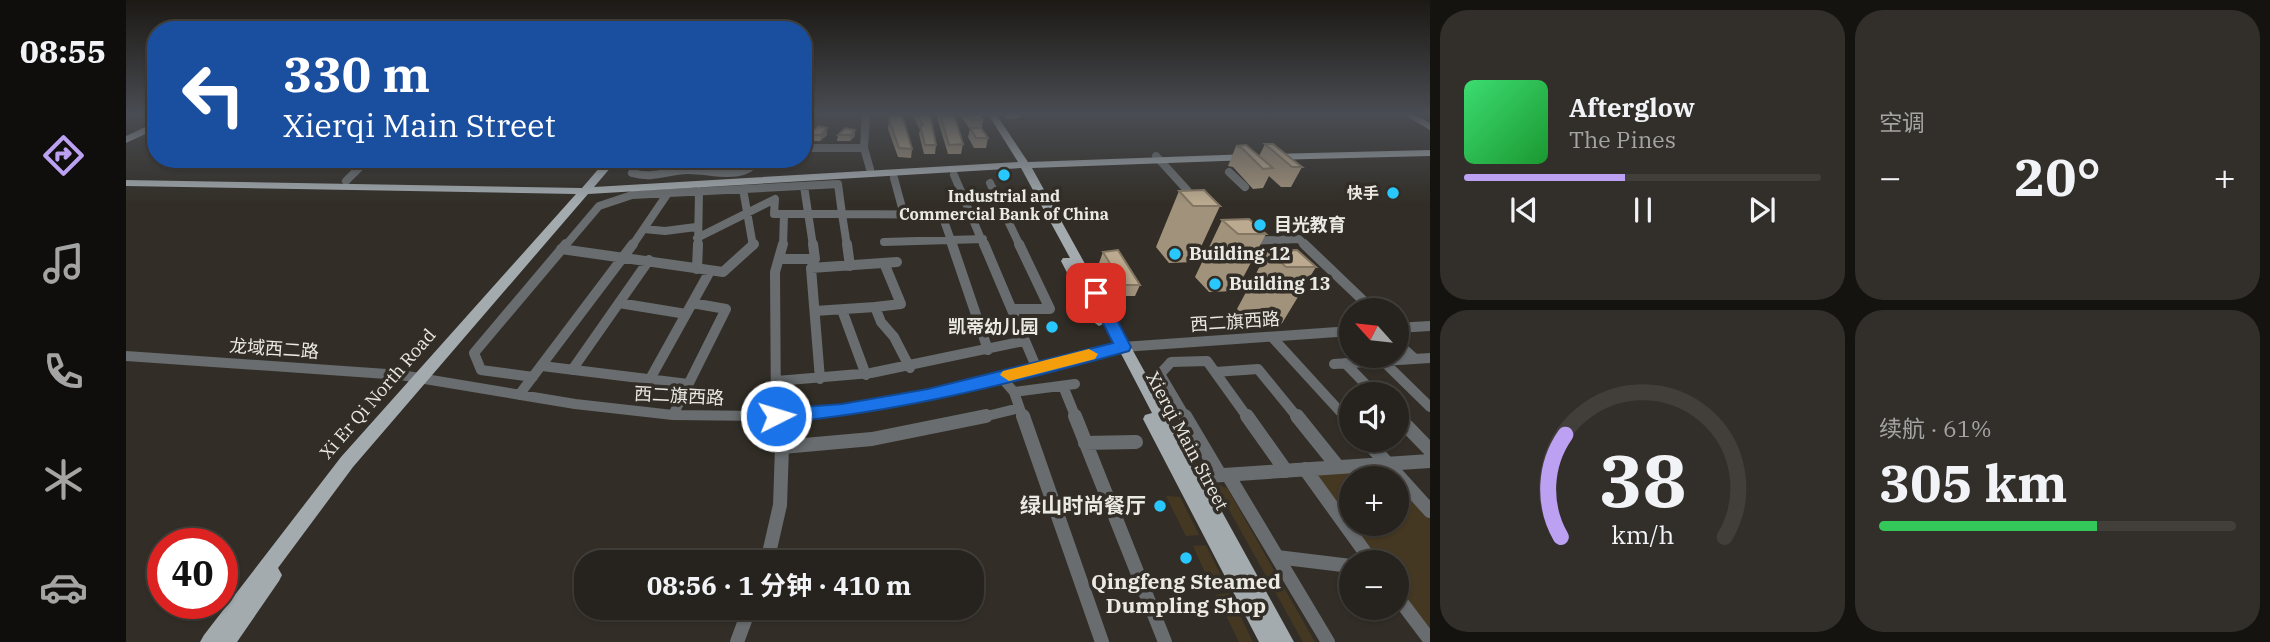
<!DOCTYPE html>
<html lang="zh">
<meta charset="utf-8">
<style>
body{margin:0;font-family:"IBM Plex Serif","Noto Sans SC",serif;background:#322f2a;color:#f1f3f6;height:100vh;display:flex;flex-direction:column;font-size:26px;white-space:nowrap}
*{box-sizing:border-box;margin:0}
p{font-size:23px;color:#a4a4a4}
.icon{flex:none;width:38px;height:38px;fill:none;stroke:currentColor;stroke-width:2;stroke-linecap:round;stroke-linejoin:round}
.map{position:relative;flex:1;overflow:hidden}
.sheet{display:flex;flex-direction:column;gap:10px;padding:10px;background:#151310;width:840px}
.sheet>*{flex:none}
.banner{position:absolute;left:21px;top:21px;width:665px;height:147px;border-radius:28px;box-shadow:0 2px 5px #0004,0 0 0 2px #423f3b;background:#1a4fa0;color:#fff;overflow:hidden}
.needle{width:46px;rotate:297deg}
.buttons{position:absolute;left:1213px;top:298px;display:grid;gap:14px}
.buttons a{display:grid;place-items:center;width:70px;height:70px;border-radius:50%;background:#26221d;box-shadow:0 2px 5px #0004,0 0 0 2px #423f3b;font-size:35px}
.speed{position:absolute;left:21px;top:528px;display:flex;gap:14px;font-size:35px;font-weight:700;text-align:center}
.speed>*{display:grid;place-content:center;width:91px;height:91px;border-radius:50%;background:#26221d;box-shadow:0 2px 5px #0004,0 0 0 2px #423f3b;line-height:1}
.speed .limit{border:10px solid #d22;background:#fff;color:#111}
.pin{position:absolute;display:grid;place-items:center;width:60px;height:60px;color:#fff;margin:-30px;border-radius:14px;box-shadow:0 4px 10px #0006}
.me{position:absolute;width:77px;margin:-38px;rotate:85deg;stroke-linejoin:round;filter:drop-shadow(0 0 5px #0008)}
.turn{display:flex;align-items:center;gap:24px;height:147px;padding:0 21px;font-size:32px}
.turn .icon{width:91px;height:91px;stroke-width:2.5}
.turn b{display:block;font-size:49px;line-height:60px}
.big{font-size:52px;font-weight:700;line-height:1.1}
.sheet .card{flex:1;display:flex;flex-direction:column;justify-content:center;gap:10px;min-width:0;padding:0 24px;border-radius:28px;background:#322f2a}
.sheet .dial{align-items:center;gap:0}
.dial svg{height:182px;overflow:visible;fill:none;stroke:#423f3b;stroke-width:7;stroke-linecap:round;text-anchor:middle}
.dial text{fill:#f1f3f6;stroke:none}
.song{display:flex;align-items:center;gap:21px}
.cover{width:84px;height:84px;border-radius:10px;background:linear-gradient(135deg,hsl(140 70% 55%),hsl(130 70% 35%))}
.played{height:7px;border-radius:4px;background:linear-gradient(90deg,#bca0f2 45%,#423f3b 45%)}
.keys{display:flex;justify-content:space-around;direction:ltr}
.heat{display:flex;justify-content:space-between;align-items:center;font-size:38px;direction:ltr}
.charge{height:10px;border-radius:5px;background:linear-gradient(90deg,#34c759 61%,#423f3b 0)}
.sheet .tiles{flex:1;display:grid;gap:10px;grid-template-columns:repeat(2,1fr)}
.trip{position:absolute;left:448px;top:550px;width:410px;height:70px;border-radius:28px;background:#26221d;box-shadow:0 2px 5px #0004,0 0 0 2px #423f3b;font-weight:700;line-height:70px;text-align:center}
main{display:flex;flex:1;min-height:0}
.dock{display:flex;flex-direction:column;width:126px;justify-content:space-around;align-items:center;background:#0f0e0c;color:#a4a4a4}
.dock .icon{width:49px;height:49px}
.dock .active{color:#bca0f2}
.dock b{font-size:32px;color:#f1f3f6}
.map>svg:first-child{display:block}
.green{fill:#453822;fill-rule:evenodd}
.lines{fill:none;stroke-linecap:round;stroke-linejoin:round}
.minor-far2{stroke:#696d6f;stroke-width:8}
.minor-far1{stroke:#696d6f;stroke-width:10}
.minor{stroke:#696d6f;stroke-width:14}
.major{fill:#a3abaf;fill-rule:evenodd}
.wall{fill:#a1927b}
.shaded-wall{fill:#837764}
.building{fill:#bbaa8f;stroke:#837764;stroke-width:2}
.route{fill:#1a73e8;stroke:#114b97;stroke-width:2}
.slow{fill:#f59e0b}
.poi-dot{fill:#28c8ff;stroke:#322e27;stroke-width:2.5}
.labels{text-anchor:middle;stroke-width:7;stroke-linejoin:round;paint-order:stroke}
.far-poi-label{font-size:16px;font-weight:bold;fill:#ebe9e4;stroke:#322e27;text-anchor:end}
.poi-label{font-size:18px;font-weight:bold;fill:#ebe9e4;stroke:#322e27;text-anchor:start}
.street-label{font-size:18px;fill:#ebe9e4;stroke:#322e27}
.near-poi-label{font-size:21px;font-weight:bold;fill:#ebe9e4;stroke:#322e27;text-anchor:end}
</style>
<main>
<nav class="dock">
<b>08:55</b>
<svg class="icon active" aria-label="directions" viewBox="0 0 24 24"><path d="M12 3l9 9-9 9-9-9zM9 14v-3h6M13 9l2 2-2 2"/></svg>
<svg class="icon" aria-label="music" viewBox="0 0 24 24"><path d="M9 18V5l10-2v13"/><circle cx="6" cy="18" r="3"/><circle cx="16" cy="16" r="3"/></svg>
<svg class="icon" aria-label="phone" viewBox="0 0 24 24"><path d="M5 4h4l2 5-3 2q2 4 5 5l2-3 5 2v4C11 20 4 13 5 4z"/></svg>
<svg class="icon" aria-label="climate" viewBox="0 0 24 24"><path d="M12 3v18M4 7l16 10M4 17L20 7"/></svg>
<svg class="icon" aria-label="car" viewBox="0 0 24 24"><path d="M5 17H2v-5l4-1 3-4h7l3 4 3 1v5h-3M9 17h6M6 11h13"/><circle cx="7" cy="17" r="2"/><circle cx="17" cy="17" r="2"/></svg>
</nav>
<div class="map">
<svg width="1304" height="642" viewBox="0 0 1304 642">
<rect width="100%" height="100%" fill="#322e27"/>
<path class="green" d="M1261,463L1304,511V640L1271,595L1270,562H1246L1179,469ZM1225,478H1270V523H1225Z
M1088,483L1101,488L1189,642H1177Z
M1040,496L1054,497L1073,535L1060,536Z
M1080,545L1099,584L1085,586L1067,546Z
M1103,593L1127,642H1113L1090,595Z"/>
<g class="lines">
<path class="minor-far2" d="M740,114L738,148L744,169
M677,148H738
M1030,156L1061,190L1068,202
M515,159L506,173C526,179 541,171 561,170C585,169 616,183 633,159
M1103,172L1119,187
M828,175L858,246
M768,178L778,215
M220,181L242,159
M864,183L894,246
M678,186L687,246
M617,189L627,246
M816,215L827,246
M518,229L539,231L570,227
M571,238L649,199L648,214H716L721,246
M1122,241L1173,239L1180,246
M758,242L857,239
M439,246L473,206L506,195L712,184L716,214L846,215
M506,246L542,193
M572,246L573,191
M657,246L658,214"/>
<path class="minor-far1" d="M721,244L724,266
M826,244L862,350
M858,244L911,369
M1178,244L1247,310
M435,249L597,272L628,244
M654,259H689L687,244
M758,263L775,304L749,307L755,322L768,337L784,368
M571,269L572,244
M493,303L560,314
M886,309H924L893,244
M716,310L740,375
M689,311L749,307
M1270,328L1304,326
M1146,337L1220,418
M1270,342L1289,359
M0,356L275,375L449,404L547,415L650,416L716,411L802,396L997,347L1225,331
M1257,361L1304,358
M1219,363L1249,394
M1208,364L1257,361L1304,407
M416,366L562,384
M446,370L523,260
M1089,372L1132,369L1172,418
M407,377L355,370L348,353L440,244
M875,377L888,392L897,418
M524,379L584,271
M694,379L685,268L771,262
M651,381L745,373L898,341
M937,386L950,418
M888,392L949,384
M393,395L507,244
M547,415L600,309L566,303
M1270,415L1273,418
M650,416L649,272L657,244
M853,418L893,408
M1060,418L1034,374L1045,362L1081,361L1122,418"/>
<path class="minor" d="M897,416L976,642
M949,416L1039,642
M1059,416L1094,475
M1121,416L1160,471
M1171,416L1212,467
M1219,416L1225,423
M1271,416L1304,450
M1239,439L1304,511
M959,443L1010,442
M1179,469L1246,562
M1102,475L1202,642
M1068,477L1304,461
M1151,557L1225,566
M641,562L654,505L656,447L746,439L860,416
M1270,595L1304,640
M611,642L624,607"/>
<path class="major" d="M862,114H870L902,162L1124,154L1129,157L1124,160L906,168L1168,642H1133L1017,419L1019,415L1026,413L979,323L973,326L966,321L935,261L937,258H944L895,168L462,194L227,467L152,568L156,575L153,581L111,642H74L78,635L215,457L450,194L0,186V180L456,188L481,159H492L468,187L892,162Z
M1277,114H1288L1304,123V130Z
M30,122V129L0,143V136Z
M1304,150V156L1144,160L1139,157L1144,154Z"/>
</g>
<path class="wall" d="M762,114H776L786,149L785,158L772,157L762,129L763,118Z
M786,114H804L810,145L809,154H798L793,134L794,130Z
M810,114H826L837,144L835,154H822Z
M833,114H853L857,120L856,128L862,138L860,148H848L842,137L844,129Z
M877,114H895L894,118L880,119Z
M719,128L729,136L724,141H711L712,135Z
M683,135H701L694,141H683Z
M1139,144L1176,167L1165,187H1155L1143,176L1137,188L1127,189L1107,167L1102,166L1110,146L1120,145L1133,156Z
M517,159H536L532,168H518Z
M579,159H598L590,166L580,165Z
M1053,191L1094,206L1068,262L1043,263L1030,247Z
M1096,220L1140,234L1110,291L1083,292L1069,277Z
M1142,251L1190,267L1155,325H1127L1111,309Z
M977,252L1014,285L1009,296H992L973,263Z"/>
<path class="shaded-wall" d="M701,128V135L694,141L695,135Z
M729,130V136L724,141L725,135Z
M531,159H536L532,168Z
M590,159H598L590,166Z"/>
<path class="building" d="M764,114H776L786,149L773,148L763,120Z
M791,114H804L810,145H799L794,125H797Z
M814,114H826L830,121L837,144L823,145Z
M841,114H853L857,120H845Z
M692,126L701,128L695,135H683Z
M719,128L729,130L725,135H712Z
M844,128H855L862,138H850Z
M1139,144H1147L1176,167H1166Z
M1120,145L1147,168L1137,169L1116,148L1110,146Z
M1078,190L1094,206H1067L1053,191Z
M1123,219L1140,234H1112L1096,220Z
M992,250L1014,285H997L977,252Z
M1171,250L1190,267H1160L1142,251Z"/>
<linearGradient id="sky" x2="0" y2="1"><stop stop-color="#1c1915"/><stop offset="0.56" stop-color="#494c52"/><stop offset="1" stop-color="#494c52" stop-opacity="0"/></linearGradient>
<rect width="1304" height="204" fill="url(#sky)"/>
<path class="route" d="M970,288L977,293L1005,347L1003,351C887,383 771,413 650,423L644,421L641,416L644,411L650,409L716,404L802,389L987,343L962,293Z"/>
<path class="slow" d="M963,349L972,354L969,359L883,381L874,375L877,371Z"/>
<g class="poi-dot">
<circle cx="878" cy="175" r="7"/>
<circle cx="1267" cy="193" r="7"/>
<circle cx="1134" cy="225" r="7"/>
<circle cx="1049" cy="254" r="7"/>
<circle cx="1089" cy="284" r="7"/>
<circle cx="926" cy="327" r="7"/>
<circle cx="1034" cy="506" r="7"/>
<circle cx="1060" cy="558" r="7"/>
</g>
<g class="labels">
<g class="far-poi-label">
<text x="1253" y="199">快手</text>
<text x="878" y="202" text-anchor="middle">Industrial and<tspan x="878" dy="18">Commercial Bank of China</tspan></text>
</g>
<g class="poi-label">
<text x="1148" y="231">目光教育</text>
<text x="1063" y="260">Building 12</text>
<text x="1103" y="290">Building 13</text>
<text x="912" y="333" text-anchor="end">凯蒂幼儿园</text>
</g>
<g class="street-label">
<text transform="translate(1109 322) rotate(-4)" y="6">西二旗西路</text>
<text transform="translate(148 349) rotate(4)" y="6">龙域西二路</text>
<text transform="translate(252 394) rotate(-49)" y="6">Xi Er Qi North Road</text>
<text transform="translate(553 396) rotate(3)" y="6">西二旗西路</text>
<text transform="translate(1061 441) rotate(62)" y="6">Xierqi Main Street</text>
</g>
<g class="near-poi-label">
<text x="1020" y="513">绿山时尚餐厅</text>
<text x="1060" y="589" text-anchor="middle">Qingfeng Steamed<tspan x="1060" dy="24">Dumpling Shop</tspan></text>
</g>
</g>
</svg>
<div class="buttons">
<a><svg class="needle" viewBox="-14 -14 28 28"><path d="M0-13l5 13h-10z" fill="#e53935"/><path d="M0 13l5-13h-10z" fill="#a4a4a4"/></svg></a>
<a><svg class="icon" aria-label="sound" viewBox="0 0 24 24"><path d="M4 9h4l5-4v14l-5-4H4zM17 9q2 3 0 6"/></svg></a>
<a>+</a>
<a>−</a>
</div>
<div class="speed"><div class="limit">40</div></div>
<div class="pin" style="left:970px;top:293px;background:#d93025"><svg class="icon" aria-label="arrive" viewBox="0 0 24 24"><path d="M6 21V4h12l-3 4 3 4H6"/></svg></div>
<svg class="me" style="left:650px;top:416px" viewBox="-20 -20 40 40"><circle r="17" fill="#1a73e8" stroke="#fff" stroke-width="3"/><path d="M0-11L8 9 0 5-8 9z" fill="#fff"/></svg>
<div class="trip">08:56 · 1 分钟 · 410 m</div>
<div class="banner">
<div class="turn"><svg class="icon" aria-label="left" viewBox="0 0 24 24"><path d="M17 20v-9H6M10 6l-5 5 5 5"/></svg><div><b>330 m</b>Xierqi Main Street</div></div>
</div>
</div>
<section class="sheet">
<div class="tiles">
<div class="card">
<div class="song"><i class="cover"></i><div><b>Afterglow</b><p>The Pines</p></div></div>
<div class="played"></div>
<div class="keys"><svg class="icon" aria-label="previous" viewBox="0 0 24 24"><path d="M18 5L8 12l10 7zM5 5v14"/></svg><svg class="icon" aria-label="pause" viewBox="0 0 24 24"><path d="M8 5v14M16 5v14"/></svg><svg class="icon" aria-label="next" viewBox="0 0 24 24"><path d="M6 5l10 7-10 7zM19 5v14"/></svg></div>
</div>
<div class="card"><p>空调</p>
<div class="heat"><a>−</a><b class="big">20°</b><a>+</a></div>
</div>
<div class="card dial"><svg viewBox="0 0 100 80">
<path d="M14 69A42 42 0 1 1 86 69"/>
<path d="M14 69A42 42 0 0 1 16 24" stroke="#bca0f2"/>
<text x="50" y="56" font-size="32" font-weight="700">38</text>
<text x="50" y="72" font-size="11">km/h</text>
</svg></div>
<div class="card"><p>续航 · 61%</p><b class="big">305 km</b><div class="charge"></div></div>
</div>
</section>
</main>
